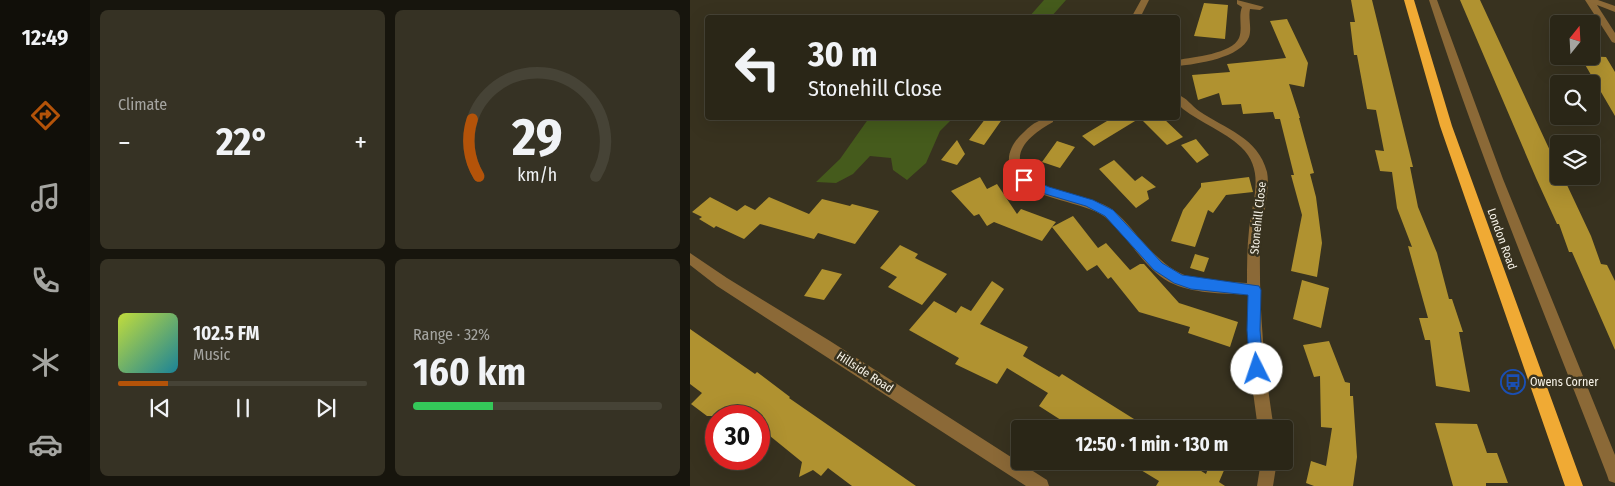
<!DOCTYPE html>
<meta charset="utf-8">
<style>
body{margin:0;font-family:"Fira Sans Condensed",sans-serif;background:#363224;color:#f1f3f6;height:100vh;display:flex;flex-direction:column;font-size:19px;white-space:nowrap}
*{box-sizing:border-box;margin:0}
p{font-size:16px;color:#a5a5a1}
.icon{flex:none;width:28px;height:28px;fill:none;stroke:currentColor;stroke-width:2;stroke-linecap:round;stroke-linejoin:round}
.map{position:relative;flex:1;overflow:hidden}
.sheet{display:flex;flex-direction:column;gap:10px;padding:10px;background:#17150d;width:600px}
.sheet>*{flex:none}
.top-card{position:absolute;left:15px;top:15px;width:475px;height:105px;border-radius:5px;box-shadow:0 5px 20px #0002,0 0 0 1px #464336;background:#2a2617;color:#f1f3f6;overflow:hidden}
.needle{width:32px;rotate:18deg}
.fabs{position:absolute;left:860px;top:15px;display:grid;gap:10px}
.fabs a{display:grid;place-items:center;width:50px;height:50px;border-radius:5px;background:#2a2617;box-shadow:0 5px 20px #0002,0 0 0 1px #464336;font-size:25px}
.speed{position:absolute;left:15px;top:405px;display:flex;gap:10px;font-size:25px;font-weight:700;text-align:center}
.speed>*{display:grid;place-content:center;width:65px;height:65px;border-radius:50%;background:#2a2617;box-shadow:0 5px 20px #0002,0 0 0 1px #464336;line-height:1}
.speed .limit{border:8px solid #d22;background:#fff;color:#111}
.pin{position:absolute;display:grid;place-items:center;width:42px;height:42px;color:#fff;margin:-21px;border-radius:10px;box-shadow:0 2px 8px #0006}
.me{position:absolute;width:55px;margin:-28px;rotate:356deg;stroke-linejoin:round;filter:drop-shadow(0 0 4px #0008)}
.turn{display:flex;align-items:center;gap:18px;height:105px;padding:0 20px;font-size:22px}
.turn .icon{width:65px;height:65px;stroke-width:2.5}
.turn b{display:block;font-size:35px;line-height:42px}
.big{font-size:38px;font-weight:700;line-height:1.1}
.sheet .card{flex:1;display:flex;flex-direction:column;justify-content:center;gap:8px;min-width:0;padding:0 18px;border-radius:8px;background:#363224}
.sheet .dial{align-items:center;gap:0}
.dial svg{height:130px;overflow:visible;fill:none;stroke:#464336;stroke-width:7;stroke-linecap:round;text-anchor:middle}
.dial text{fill:#f1f3f6;stroke:none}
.song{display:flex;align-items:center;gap:15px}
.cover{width:60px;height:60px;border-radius:8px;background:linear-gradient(135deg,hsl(70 70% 55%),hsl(190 70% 35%))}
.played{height:5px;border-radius:2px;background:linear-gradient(90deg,#b45309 20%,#464336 20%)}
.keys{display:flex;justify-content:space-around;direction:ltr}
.heat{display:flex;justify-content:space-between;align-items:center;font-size:28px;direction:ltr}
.charge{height:8px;border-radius:4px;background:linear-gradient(90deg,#34c759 32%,#464336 0)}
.sheet .tiles{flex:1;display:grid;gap:10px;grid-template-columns:repeat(2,1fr)}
.trip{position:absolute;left:321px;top:420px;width:282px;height:50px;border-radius:5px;background:#2a2617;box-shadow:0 5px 20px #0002,0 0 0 1px #464336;font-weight:700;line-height:50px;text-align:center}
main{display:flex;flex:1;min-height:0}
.tab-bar{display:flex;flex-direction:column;width:90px;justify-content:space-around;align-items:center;background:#110f09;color:#a5a5a1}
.tab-bar .icon{width:35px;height:35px}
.tab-bar .on{color:#b45309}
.tab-bar b{font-size:22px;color:#f1f3f6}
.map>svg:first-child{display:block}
.green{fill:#455b1c}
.building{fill:#b09230}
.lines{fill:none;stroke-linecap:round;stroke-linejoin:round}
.minor{fill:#8b6937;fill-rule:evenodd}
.trunk{fill:#f0aa34;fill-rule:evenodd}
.route{fill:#1a73e8;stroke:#114b97}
.labels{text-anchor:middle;stroke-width:5;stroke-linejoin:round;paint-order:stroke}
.street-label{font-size:12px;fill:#f7f3e8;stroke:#38321f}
.poi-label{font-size:12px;fill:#f7f3e8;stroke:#38321f;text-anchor:start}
</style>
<main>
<nav class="tab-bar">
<b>12:49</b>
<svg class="icon on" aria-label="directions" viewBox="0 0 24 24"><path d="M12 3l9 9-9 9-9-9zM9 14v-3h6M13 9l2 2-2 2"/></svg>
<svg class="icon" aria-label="music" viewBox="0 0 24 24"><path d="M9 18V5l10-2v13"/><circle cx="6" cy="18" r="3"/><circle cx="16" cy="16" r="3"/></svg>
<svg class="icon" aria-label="phone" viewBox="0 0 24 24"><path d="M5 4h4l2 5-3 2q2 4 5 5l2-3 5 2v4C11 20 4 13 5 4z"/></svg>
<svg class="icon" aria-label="climate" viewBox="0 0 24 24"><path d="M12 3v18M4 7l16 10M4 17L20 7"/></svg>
<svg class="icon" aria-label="car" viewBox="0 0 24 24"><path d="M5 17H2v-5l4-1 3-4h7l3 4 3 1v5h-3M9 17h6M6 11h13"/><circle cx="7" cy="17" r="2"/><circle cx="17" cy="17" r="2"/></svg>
</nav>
<section class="sheet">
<div class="tiles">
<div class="card"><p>Climate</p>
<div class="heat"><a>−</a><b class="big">22°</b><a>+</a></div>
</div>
<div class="card dial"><svg viewBox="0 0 100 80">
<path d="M14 69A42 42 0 1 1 86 69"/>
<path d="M14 69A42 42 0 0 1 10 34" stroke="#b45309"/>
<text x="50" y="56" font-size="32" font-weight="700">29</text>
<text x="50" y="72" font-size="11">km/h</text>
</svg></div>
<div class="card">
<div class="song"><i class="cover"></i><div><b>102.5 FM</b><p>Music</p></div></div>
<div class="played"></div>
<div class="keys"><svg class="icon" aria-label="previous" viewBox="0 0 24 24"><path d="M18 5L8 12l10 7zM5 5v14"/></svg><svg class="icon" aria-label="pause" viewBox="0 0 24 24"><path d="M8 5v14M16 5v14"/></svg><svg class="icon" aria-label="next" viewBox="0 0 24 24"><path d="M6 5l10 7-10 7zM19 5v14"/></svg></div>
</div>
<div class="card"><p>Range · 32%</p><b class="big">160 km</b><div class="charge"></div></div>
</div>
</section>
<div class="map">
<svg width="925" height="486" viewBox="0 0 925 486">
<rect width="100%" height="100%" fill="#38321f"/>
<path class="green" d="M354,0H376L361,17H339Z
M179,118H263L250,131L236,163L217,180L203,170L201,158L180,156L163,174L146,183L126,182L150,159Z"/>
<path class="building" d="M661,0H682L723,167H720L728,207L747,253L759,299H762L773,332H769L780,392L746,386L740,340H735L729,318H738L718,246L722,247L707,208L702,172L690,171L685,150L694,151L686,110L677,109L667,55H664L660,22H665Z
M770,0H790L869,170V176H872L877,185L901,236L911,264L917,265L925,281V350L882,252H879L869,224H867L846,178Z
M514,3L538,5L535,39L504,36Z
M597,19L618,63L614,87L599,84L610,118H609L624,173L620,174L626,197L632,243L627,277L601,271L612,215L601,175H604L590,119H585L583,112L553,114L551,104L532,105L529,93L508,100L502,75L540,72L537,64L596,58L580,21Z
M890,56L916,57L925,72V116Z
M296,118H313L294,145L279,140Z
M422,118H473L493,137L477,145L450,118L404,146L392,136Z
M506,139L519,155L507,163L491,145Z
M267,140L275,154L267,165L251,160Z
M367,141L385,147L370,168L352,162Z
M424,160L445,181L452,176L466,187L457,191L459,199L446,208L409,169Z
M290,177L297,189L307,184L327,214L331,209L366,222L362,227L383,216L408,248L416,243L440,270L450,264H454L489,303L548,322L540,347L498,333L500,327L449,312L421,277L418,279L407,265L397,271L362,227L352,241L304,222L297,226L289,214L284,216L261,191Z
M559,177L563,192L536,195L523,213L518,210L505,247L481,241L493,210L511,187V183Z
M20,197L47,211L55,205L65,210L79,197L119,214L132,199L160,206L162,204L189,211L165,244L128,233L124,239L70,224L54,239L26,226L24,228L9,219L12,217L2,212Z
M210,245L228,254L225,258L257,274L232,305L198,287L207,277L190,268Z
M505,254L519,258L514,272L500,268Z
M132,269L152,274L134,300L114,296Z
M612,280L639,288L631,328L603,319Z
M302,281L314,289L290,324L338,347L333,356L369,377L372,374L460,429H385L349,406L358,393L317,368L307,384L265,364L269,358L219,330L244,301L266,313L271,306L281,311Z
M0,329L65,374L67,372L100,397L99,398L226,486H162L138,468L131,476L123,470L109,477L112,462L80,436L69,448V416H17L1,404L12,393L0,384Z
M639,341L655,382L660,383V396H663L667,457L663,486H624L616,483L621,461L636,466L642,428L631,427L630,376L624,377L613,345Z
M745,423L787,424L797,453H807L818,483H796V486H763Z
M436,461H495L516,474L521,461H538L529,482L535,486H466L469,481Z"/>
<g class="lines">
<path class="minor" d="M451,0H459L450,18H441Z
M547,0L574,7L570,10L560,9C558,18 562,28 559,37C551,58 507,64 488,66V60C503,57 542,54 549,38C553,28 548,17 552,7L547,4Z
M739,0H747L813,179L925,455V483L919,481L917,475C856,317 791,161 739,0Z
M895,0H908L925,6V12L907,5L925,33V43L922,42Z
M488,95C496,97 502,106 509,111C535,129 568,137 577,172C581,191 570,225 570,248C569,310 574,367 584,429H568L558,355V295C531,293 503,294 479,282C452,267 439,236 415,217C390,198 321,200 319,161C318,150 326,139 334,132C343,123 351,118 363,118V122C349,130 328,143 330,161C332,191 399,194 420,208C433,217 442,230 452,241C491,284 503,279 557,283C557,266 557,248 559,230C562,200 576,171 551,147C534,131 511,123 493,109L488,104Z
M0,253L37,278L140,341L357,480L359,486H336L27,286L0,265Z
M571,461H587L583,486H567Z"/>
<path class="trunk" d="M714,0H724L762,126L893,486H875L750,126Z"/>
</g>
<path class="route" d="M334,176L359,187L403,200L423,210L472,263L492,275L569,286L571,290L570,330L573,369L571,374L567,375L562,374L560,369L557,330L558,295L501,289L484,283L464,270L415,216L396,206L352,193L330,183L329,180L330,178Z"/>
<defs>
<symbol id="bus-ring" viewBox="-11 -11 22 22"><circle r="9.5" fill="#38321f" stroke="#1a4fb4" stroke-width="1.5"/><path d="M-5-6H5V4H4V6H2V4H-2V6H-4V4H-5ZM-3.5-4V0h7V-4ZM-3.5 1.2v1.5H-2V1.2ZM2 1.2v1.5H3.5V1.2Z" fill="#1a4fb4"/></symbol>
</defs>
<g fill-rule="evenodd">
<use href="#bus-ring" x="809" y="368" width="28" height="28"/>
</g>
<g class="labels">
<g class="street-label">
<text transform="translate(568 218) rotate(-84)" y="4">Stonehill Close</text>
<text transform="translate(812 239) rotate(70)" y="4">London Road</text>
<text transform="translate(175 372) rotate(33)" y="4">Hillside Road</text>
</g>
<g class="poi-label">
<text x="840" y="386">Owens Corner</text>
</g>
</g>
</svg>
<div class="fabs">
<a><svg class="needle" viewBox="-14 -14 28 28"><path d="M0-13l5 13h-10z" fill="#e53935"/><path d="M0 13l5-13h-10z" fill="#a5a5a1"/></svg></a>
<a><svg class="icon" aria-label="search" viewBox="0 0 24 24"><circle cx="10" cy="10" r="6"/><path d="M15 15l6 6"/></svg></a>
<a><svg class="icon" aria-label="layers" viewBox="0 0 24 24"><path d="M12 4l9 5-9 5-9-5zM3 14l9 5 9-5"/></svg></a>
</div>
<div class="speed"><div class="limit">30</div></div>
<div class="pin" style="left:334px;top:180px;background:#d93025"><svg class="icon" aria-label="arrive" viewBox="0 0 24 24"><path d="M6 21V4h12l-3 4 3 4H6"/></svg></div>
<svg class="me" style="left:567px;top:369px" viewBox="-20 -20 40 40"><circle r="19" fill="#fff"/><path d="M0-13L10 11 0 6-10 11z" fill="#1a73e8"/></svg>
<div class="trip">12:50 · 1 min · 130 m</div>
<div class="top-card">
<div class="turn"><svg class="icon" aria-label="left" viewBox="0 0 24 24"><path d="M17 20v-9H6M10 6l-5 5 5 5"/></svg><div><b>30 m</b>Stonehill Close</div></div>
</div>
</div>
</main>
